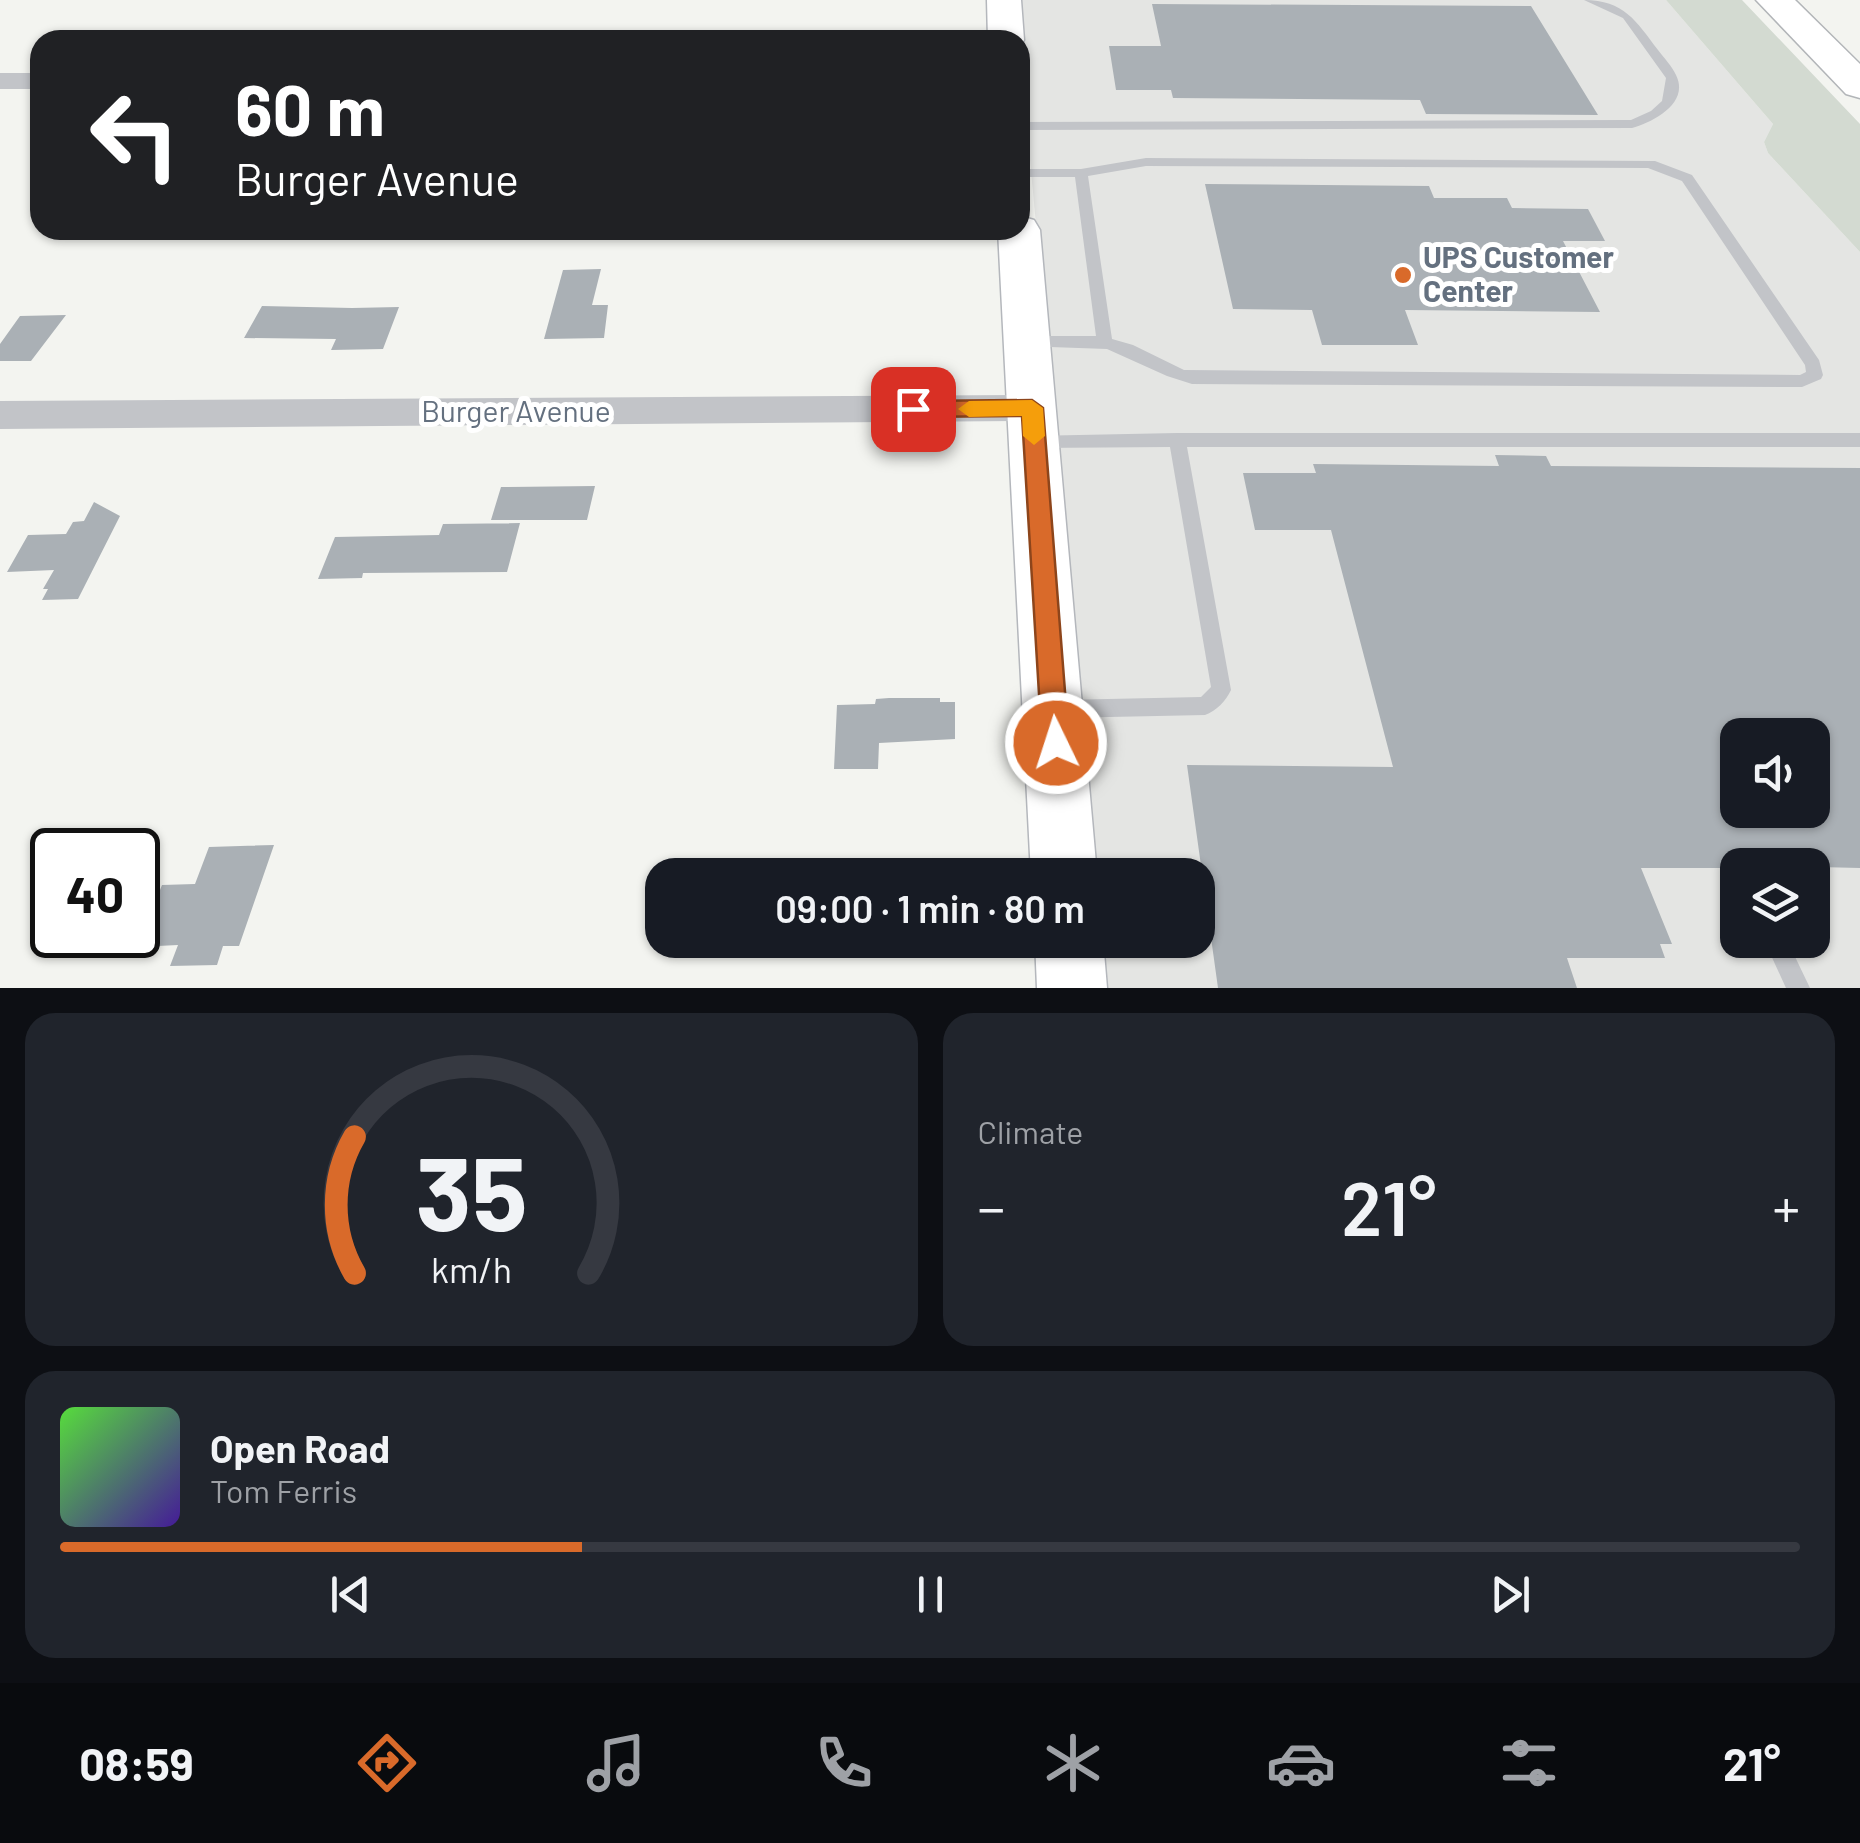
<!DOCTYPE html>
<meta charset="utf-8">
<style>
body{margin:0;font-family:Barlow,sans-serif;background:#20242c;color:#f1f3f6;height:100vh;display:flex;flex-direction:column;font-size:38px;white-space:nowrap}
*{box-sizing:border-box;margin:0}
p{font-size:32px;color:#9ea1a6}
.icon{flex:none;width:55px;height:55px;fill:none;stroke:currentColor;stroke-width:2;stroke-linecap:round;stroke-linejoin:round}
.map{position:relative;height:988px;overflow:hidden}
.sheet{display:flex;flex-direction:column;gap:25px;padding:25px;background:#0d0f14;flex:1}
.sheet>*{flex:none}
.guide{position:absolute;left:30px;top:30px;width:1000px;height:210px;border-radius:30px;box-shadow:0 2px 8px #0004;background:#202124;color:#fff;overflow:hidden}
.tools{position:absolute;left:1720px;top:718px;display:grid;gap:20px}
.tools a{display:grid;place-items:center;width:110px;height:110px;border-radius:20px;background:#171b24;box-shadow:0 2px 8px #0004;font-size:50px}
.speed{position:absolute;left:30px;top:828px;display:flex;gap:20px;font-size:50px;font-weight:700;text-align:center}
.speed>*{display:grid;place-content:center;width:130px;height:130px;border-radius:50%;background:#171b24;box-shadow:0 2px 8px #0004;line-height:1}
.speed .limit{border:5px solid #111;border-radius:15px;background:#fff;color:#111}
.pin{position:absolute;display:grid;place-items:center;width:85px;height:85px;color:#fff;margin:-42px;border-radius:20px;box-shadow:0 5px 15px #0006}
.me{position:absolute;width:110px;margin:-55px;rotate:356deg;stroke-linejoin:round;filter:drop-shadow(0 0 8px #0008)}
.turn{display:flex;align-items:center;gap:35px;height:210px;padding:0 40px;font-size:45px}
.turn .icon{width:130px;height:130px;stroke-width:2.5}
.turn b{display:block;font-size:70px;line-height:85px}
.big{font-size:75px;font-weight:600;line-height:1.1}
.sheet .widget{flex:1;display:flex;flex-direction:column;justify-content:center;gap:15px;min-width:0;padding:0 35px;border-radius:30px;background:#20242c}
.sheet .dial{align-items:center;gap:0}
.dial svg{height:260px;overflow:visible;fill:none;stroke:#363941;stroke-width:7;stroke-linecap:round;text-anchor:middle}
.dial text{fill:#f1f3f6;stroke:none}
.song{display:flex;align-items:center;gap:30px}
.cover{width:120px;height:120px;border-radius:15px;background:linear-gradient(135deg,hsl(110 70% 55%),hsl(260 70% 35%))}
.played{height:10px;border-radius:5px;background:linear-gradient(90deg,#d96a2a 30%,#363941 30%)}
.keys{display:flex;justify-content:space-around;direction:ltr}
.heat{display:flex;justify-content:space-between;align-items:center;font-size:55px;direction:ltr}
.sheet .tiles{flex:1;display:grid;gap:25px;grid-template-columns:1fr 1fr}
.widget:last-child{grid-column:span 2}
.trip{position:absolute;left:645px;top:858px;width:570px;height:100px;border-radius:30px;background:#171b24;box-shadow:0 2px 8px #0004;font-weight:600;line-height:100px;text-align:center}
.dock{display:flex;height:160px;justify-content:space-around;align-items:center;background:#090b0e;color:#9ea1a6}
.dock .icon{width:70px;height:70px}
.dock .active{color:#d96a2a}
.dock b{font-size:45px;color:#f1f3f6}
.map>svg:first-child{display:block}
.built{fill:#e4e5e3;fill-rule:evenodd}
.green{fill:#d3dad1}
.building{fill:#aab0b5;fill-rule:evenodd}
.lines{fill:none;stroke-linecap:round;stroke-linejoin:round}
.secondary-casing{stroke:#b4b7bc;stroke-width:3}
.highway-casing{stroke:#b2b5b8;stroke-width:3}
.lane{fill:#c2c4c8;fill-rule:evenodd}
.street{fill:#c2c4c8;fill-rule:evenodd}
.secondary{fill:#fff;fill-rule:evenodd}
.highway{fill:#fff;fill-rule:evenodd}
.route{fill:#d96a2a;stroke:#8d451b;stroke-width:2.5}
.slow{fill:#f59e0b}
.poi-dot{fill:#d96a2a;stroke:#fff;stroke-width:4}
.labels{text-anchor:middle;stroke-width:10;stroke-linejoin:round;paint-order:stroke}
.poi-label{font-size:30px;font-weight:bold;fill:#64707f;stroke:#fff;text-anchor:start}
.street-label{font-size:30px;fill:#64707f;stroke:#fff}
</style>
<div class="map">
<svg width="1860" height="988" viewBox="0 0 1860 988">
<rect width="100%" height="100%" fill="#f3f4f0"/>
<path class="built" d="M1015,0H1666L1773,124L1764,142L1768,153L1860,252V988H1107L1103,940H1198V875H1097ZM1738,735H1812V810H1738ZM1738,865H1812V940H1738Z"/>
<path class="green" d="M1666,0H1742L1860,124V252L1768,153L1764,142L1773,124Z"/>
<path class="building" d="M1152,4L1531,6L1598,115L1426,114L1420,100L1173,98L1171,90H1116L1109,46H1161Z
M1205,184L1429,186L1434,198H1507L1512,208L1588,209L1605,241H1563L1600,312L1405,310L1418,345H1322L1312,310L1233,309Z
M601,269L592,305H608L604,338L544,339L563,270Z
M262,306L352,308L399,307L383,349L331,350L336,339L244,338Z
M66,315L31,361H0V344L20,316Z
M1495,455L1546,456L1551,466L1860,468V868L1738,865V868H1641L1672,944H1660L1665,958H1567L1577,988H1218L1187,765L1393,767L1331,530H1255L1243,473H1316L1313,464L1499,466ZM1738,726L1812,727V810H1738Z
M595,486L587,520H491L501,487Z
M94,502L120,516L78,599L42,600L48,589H43L54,570L7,572L28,535L66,534L73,522L84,521Z
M520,523L507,572L363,573L362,578L318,579L335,537L439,535L443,524Z
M889,698H940V702H955V739L879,743L878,769H834L837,705L875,704L876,699Z
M274,845L239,946H223L217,965L170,966L178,945L137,947L162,885L195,884L209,847Z"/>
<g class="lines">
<defs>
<path id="secondary" d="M987,0H1021L1024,40L1020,46V40H988Z
M1020,216L1034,220L1040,230L1097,875H1031L998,230H1020Z
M1035,940H1103L1107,988H1037Z"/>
<path id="highway" d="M1756,0H1795L1860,64V98L1846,94Z"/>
</defs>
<use href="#secondary" class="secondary-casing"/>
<use href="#highway" class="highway-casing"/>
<path class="lane" d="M1584,0C1624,0 1636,21 1658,50C1664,58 1672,66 1676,75C1690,103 1653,122 1632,128L1020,130V122L1631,120L1651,111L1662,101L1666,78L1623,18Z
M1146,158L1655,161L1692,175L1819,360L1823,375L1821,379L1802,387L1192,384L1167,376L1107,349L1022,346L1020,342L1022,338L1028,336H1096L1075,177H1020V169H1081ZM1146,166L1648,168L1682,181L1805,365L1806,372L1800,375L1184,370L1133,345L1112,339L1088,176Z
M1860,433V447H1187L1231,690C1226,701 1216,711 1205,715L1061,718L1054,716L1051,709L1054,702L1061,700L1201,697L1211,687L1170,447L1036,448L1028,441L1030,436L1177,433Z
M1764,940H1787L1810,988H1786Z"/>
<path class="street" d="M0,73H40V89H0Z
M1032,395L1044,399L1050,408L1044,417L1032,421L0,429V401Z"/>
<use href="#secondary" class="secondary"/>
<use href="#highway" class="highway"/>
</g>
<path class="route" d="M1032,400L1043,408L1069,743L1065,752L1056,755L1046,752L1042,743L1022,416L913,417L902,409L913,401Z"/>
<path class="slow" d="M1032,400L1043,408L1045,436L1034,445L1023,436L1022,416L969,417L958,409L969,401Z"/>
<circle class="poi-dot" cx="1403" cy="275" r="10"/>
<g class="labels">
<g class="poi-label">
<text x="1423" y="268">UPS Customer<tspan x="1423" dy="34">Center</tspan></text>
</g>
<g class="street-label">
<text x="516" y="422">Burger Avenue</text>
</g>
</g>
</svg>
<div class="tools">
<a><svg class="icon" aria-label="sound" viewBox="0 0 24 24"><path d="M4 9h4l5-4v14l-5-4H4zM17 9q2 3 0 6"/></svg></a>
<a><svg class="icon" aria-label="layers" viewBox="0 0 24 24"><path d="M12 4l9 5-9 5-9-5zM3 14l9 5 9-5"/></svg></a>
</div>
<div class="speed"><div class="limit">40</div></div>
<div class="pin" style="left:913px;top:409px;background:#d93025"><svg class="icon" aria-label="arrive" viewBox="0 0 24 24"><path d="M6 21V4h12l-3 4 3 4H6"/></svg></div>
<svg class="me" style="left:1056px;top:743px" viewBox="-20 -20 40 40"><circle r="17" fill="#d96a2a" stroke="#fff" stroke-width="3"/><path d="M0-11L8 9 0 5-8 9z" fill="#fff"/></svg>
<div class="trip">09:00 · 1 min · 80 m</div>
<div class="guide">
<div class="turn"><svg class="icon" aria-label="left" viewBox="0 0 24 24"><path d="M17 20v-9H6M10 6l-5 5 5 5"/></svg><div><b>60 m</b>Burger Avenue</div></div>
</div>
</div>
<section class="sheet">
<div class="tiles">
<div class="widget dial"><svg viewBox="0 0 100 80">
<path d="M14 69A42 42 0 1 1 86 69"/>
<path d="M14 69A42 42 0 0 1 14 27" stroke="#d96a2a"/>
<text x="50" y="56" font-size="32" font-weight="700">35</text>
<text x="50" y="72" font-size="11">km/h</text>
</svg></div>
<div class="widget"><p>Climate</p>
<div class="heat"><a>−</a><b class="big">21°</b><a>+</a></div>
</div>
<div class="widget">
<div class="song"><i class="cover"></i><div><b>Open Road</b><p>Tom Ferris</p></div></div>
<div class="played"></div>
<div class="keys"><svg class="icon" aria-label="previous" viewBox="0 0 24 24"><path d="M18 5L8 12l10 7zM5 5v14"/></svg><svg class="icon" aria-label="pause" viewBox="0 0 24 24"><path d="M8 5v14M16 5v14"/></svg><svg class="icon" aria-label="next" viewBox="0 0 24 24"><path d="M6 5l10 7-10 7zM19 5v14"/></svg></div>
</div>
</div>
</section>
<nav class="dock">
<b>08:59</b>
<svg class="icon active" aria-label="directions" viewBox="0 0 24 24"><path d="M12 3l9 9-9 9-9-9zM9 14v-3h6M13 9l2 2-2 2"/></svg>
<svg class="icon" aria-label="music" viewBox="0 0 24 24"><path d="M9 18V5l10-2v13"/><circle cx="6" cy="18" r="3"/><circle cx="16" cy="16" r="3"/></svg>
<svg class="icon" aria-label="phone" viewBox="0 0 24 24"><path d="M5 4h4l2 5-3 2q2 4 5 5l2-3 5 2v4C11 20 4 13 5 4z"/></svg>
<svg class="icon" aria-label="climate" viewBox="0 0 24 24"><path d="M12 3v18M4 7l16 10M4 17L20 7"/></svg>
<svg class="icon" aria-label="car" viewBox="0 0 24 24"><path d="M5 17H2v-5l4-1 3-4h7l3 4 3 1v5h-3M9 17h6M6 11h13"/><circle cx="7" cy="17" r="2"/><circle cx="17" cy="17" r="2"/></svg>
<svg class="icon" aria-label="filters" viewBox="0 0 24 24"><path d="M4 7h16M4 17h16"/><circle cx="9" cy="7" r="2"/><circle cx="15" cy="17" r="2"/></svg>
<b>21°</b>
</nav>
